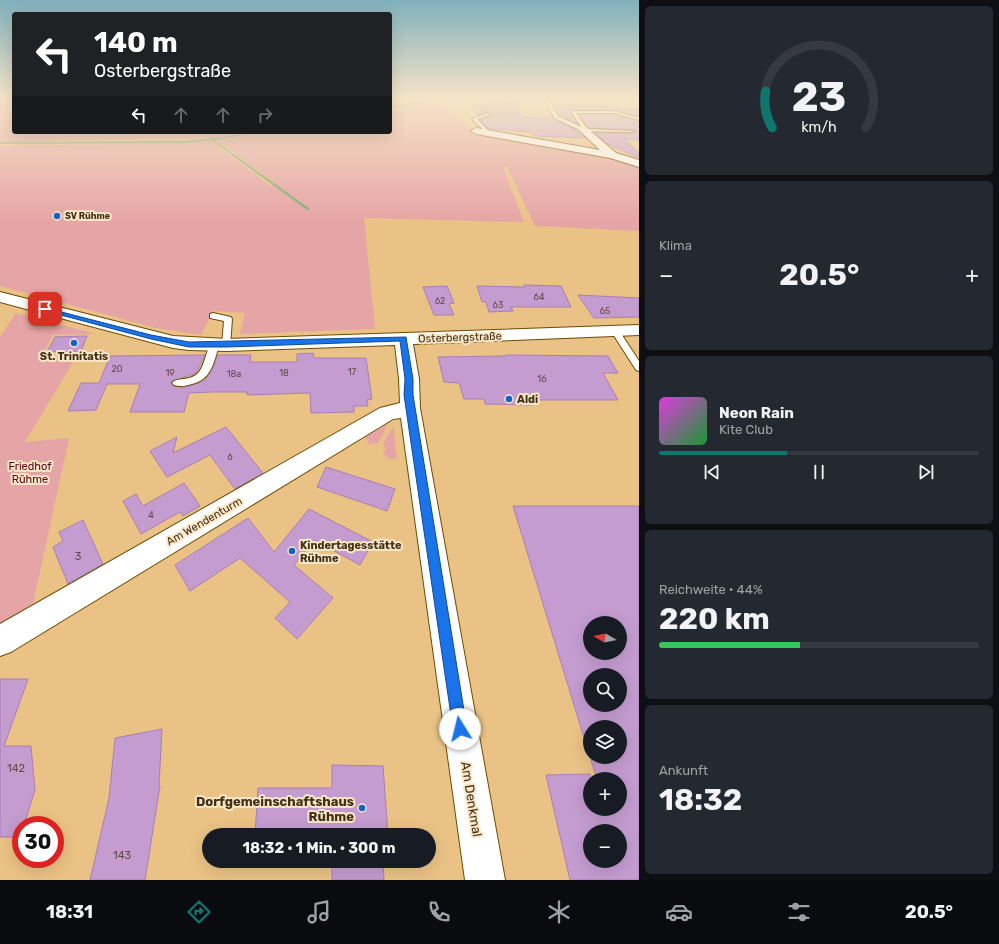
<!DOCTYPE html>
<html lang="de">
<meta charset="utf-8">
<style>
body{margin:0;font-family:Rubik,sans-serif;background:#242831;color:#f1f3f6;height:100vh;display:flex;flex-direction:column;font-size:15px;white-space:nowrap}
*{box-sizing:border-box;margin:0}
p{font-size:13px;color:#9ea1a6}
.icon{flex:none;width:22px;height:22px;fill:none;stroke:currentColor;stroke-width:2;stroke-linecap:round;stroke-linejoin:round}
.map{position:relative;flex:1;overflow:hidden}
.details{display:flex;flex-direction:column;gap:6px;padding:6px;background:#0d0f14;width:360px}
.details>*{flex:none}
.banner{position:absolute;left:12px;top:12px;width:380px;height:122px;border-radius:4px;box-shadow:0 4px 16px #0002;background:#202124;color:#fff;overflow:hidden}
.needle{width:26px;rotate:279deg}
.fabs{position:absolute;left:583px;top:616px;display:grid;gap:8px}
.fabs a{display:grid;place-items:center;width:44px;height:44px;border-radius:50%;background:#171b24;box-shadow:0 4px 16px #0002;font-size:20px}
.speed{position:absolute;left:12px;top:816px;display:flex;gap:8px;font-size:20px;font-weight:700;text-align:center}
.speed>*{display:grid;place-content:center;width:52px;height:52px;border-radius:50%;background:#171b24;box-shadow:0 4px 16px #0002;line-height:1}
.speed .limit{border:6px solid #d22;background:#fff;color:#111}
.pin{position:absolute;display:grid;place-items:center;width:34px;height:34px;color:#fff;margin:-17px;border-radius:8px;box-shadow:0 2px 6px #0006}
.me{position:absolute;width:44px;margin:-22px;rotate:351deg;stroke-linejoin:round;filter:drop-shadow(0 0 3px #0008)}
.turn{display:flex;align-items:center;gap:14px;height:84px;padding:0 16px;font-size:18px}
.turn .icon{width:52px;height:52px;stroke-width:2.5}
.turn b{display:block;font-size:28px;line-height:34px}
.lanes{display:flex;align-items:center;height:38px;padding:0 16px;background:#0003;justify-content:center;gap:20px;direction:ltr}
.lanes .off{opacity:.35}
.big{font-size:30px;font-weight:700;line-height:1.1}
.details .card{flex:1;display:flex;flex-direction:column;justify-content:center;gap:6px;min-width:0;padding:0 14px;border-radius:6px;background:#242831}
.details .dial{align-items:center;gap:0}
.dial svg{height:104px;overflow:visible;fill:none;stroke:#363941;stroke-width:7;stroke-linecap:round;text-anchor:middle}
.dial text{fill:#f1f3f6;stroke:none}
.song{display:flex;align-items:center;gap:12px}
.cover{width:48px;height:48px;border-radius:6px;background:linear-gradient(135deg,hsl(300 70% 55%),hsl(130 70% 35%))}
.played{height:4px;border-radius:2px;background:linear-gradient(90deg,#0f766e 40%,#363941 40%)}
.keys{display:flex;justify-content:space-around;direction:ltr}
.heat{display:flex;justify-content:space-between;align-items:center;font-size:22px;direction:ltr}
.charge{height:6px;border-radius:3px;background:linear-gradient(90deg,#34c759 44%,#363941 0)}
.trip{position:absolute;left:202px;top:828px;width:234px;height:40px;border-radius:20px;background:#171b24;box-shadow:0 4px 16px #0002;font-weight:700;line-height:40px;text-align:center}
.dock{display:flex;height:64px;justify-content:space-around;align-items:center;background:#090b0e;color:#9ea1a6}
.dock .icon{width:28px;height:28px}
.dock .selected{color:#0f766e}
.dock b{font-size:18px;color:#f1f3f6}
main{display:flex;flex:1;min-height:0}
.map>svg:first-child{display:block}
.green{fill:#e5a4a5}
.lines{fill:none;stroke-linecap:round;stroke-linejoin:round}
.stream{fill:#84ab77;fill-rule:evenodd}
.building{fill:#c49cd0;stroke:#a87fb5;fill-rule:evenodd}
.service-casing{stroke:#6e4b01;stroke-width:2}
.minor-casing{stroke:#6e4b01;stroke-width:2}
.service{fill:#fff;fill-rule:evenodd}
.minor{fill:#fff;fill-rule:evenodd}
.route{fill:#1a73e8;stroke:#114b97}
.poi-dot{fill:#1162cc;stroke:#fbe7c8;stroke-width:1.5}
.labels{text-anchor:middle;stroke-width:4;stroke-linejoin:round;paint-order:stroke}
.far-poi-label{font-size:9px;font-weight:bold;fill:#403017;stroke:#fbe7c8;text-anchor:start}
.number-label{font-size:9px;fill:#614b45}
.street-label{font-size:11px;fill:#403017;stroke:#fbe7c8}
.poi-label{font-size:11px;font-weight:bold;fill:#403017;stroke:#fbe7c8;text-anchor:start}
.park-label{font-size:11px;fill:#580315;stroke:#fbe7c8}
.near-number-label{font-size:11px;fill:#614b45}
.near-street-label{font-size:13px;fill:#403017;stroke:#fbe7c8}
.near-poi-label{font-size:13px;font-weight:bold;fill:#403017;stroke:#fbe7c8;text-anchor:end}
</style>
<main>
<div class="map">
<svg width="639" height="880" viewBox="0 0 639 880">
<rect width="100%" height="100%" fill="#eac285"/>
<path class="green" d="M0,99H14V132H390V99H438L476,134L613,156L639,166V231L535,226L507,167H503L524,222L364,218L375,329L240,334L245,313L213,311L201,335L156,328L0,286V146L186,143L209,140L271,186L275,183L212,137L0,142Z
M16,313L96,334L53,335L41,357H60L78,354L25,442L69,438L33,604L0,624V337Z
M388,424L378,443L371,444L370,446L365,437Z
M393,426L397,458L391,459L383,454L386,450L383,444Z"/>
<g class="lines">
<path class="stream" d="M434,100L433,101L390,109V107L432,99Z
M253,132H259L214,140L309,208V210H307L211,140L188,143L0,144V142L188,141L224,137Z"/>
</g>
<path class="building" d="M516,103L523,117L553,118L577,131L585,138L535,136L533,132L489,129L480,120L490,116L491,114L487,112L478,115L472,105Z
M555,105L605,106L615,109H639V116L614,110H570L577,123L562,116Z
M579,114H614L639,121V140L624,139L639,153V158L608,144L595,133L633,134L636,130L589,128Z
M524,285L561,286L571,307H511L513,311L489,312L486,302H482L477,286L525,287Z
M447,286L454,303L449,304L454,315H434L423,287Z
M578,295L639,298V317L594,318Z
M87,336L81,351L47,352L55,337Z
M313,353L314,358H366L372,399L367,400L368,406H354V412L311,413L310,393L247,395V392H212L189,393L184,412H130L140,384H107L96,410L68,411L81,383H99L110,356L205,355L196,373L171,382L174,386L181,388L199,383L205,380L212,370L218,355H251L250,362H297V354Z
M506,355L608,356L618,373H603L618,400H531L533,405L485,404L484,399H464L459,383L444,382L438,357L506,356Z
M226,427L263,473L235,489L210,455L167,477L150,451L177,437L173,453Z
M326,467L395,489L387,511L317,487Z
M184,483L200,506L183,516L180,512L141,534L123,501L136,494L143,506Z
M513,506H639V880H570L546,775L590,774V809H620V779H597L590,757H620V727H590V743L586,744ZM590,623H620V653H590ZM590,675H620V705H590ZM590,831H620V861H590Z
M309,509L373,542L360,565L314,540L294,565L333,598L297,639L275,618L290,602L240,558L190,591L175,565L248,518L274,552Z
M83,520L103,564L68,584L53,547L63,541L59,532Z
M0,679H28L4,746H31L35,790L24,825H21V837H0Z
M162,729L159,786H160L145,880H90L109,798L115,738Z
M332,765L383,766L388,834L255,835L258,788H332Z
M332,861H383L384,880H332Z"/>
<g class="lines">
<defs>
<path id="service" d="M545,99H549L558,116L581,127L571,111H614L639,118V120L614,113H576L587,129L635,131L633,132L582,131L554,118Z
M488,113L490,115L477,119L490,132L488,134L472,119Z
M213,313L231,317L232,319L230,347L227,348L222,345L224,321L210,318V314Z
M615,328L618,329L639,361V371L636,370L611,331Z
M214,342L219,345C214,362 211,380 192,384C186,386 180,387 174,385L172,383L174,381C182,378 190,380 197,374C206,367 206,344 214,342Z"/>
<path id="minor" d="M583,126L586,127L616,153L639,160V167L610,158L476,134L471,131L476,128L600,150L580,131L578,129Z
M0,292L173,336L227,339L639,325V335L413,344L419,379L420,408L505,880H465L401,418L393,419L11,652L0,656V624L380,408L400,403L399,379L395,345L227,351L189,350L173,348L0,302Z"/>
</defs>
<use href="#service" class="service-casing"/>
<use href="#minor" class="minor-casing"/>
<use href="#service" class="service"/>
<use href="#minor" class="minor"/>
</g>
<linearGradient id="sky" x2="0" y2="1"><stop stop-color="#80b0bb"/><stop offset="0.44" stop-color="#f6e4c8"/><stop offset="1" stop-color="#f6e4c8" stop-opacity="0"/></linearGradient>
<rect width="639" height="223" fill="url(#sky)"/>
<path class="route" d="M42,307L151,335L189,342L406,337L413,379V395L467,729L465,734L460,736L455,734L453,729L404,395L405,379L400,341L227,347H189L151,339L42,310Z"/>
<g class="poi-dot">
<circle cx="57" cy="216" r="4"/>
<circle cx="74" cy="343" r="4"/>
<circle cx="509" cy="399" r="4"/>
<circle cx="292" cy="551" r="4"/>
<circle cx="362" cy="808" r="4"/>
</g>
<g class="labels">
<g class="far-poi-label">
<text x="65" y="219">SV Rühme</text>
</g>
<g class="number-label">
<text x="539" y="300">64</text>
<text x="440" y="304">62</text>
<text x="498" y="308">63</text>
<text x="605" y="314">65</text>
<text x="117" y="372">20</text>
<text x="352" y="375">17</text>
<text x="170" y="376">19</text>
<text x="284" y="376">18</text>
<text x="234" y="377">18a</text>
<text x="542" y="382">16</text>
<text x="230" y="460">6</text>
<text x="151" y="518">4</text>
</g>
<g class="street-label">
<text transform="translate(460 337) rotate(-2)" y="4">Osterbergstraße</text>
<text transform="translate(204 521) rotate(-30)" y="4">Am Wendenturm</text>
</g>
<g class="poi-label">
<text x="74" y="360" text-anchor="middle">St. Trinitatis</text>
<text x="517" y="403">Aldi</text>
<text x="300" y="549">Kindertagesstätte<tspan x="300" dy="13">Rühme</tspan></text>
</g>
<g class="park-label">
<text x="30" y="470">Friedhof<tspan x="30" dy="13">Rühme</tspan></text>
</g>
<g class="near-number-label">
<text x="78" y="560">3</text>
<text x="16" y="772">142</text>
<text x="122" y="859">143</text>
</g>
<g class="near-street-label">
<text transform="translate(472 799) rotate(81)" y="5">Am Denkmal</text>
</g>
<g class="near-poi-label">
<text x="354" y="806">Dorfgemeinschaftshaus<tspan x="354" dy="15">Rühme</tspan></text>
</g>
</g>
</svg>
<div class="fabs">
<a><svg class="needle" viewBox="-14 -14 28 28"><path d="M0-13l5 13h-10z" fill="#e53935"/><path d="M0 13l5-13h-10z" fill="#9ea1a6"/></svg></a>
<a><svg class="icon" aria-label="search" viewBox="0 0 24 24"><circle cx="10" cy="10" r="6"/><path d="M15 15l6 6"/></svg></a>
<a><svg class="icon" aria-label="layers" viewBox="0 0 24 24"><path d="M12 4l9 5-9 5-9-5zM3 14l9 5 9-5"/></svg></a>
<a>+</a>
<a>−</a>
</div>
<div class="speed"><div class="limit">30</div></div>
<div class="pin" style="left:45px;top:309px;background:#d93025"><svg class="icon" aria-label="arrive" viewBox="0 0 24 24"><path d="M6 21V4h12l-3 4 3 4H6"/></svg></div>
<svg class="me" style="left:460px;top:729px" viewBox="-20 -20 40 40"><circle r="19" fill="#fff"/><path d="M0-13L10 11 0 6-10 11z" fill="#1a73e8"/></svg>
<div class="trip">18:32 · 1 Min. · 300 m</div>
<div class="banner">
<div class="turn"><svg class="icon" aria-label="left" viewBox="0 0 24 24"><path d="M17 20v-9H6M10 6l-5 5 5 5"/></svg><div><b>140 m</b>Osterbergstraße</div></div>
<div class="lanes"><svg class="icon" aria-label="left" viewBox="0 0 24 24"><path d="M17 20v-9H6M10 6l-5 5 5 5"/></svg><svg class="icon off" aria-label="ahead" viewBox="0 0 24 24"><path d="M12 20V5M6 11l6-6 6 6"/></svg><svg class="icon off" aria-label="ahead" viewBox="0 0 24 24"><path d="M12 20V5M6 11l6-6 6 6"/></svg><svg class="icon off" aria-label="right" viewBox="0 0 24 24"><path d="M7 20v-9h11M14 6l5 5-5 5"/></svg></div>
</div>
</div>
<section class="details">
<div class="card dial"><svg viewBox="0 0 100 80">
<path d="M14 69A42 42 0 1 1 86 69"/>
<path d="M14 69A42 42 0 0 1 9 41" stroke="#0f766e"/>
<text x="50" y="56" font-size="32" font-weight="700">23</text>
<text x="50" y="72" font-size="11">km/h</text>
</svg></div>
<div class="card"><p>Klima</p>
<div class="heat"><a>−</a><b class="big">20.5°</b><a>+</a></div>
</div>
<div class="card">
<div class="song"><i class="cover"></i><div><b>Neon Rain</b><p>Kite Club</p></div></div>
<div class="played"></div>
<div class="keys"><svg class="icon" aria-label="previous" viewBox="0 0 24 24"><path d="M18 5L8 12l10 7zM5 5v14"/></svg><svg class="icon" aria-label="pause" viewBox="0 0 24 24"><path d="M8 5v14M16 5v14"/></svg><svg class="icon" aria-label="next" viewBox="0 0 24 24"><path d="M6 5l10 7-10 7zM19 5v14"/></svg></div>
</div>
<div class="card"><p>Reichweite · 44%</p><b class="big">220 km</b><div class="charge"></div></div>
<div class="card"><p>Ankunft</p><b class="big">18:32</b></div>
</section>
</main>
<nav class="dock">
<b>18:31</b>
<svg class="icon selected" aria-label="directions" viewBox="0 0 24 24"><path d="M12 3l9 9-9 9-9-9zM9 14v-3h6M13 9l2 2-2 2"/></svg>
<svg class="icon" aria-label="music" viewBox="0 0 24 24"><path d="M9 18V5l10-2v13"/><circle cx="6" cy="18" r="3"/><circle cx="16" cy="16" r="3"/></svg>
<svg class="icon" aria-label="phone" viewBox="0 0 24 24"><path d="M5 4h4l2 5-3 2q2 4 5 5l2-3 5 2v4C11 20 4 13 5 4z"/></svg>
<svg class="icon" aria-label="climate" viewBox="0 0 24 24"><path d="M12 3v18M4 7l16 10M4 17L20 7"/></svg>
<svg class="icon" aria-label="car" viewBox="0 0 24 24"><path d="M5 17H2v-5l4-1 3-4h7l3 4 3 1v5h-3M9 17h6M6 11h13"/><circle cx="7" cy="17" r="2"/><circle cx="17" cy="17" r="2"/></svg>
<svg class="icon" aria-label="filters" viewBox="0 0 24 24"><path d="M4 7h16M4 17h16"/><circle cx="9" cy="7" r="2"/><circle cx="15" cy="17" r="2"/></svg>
<b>20.5°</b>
</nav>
